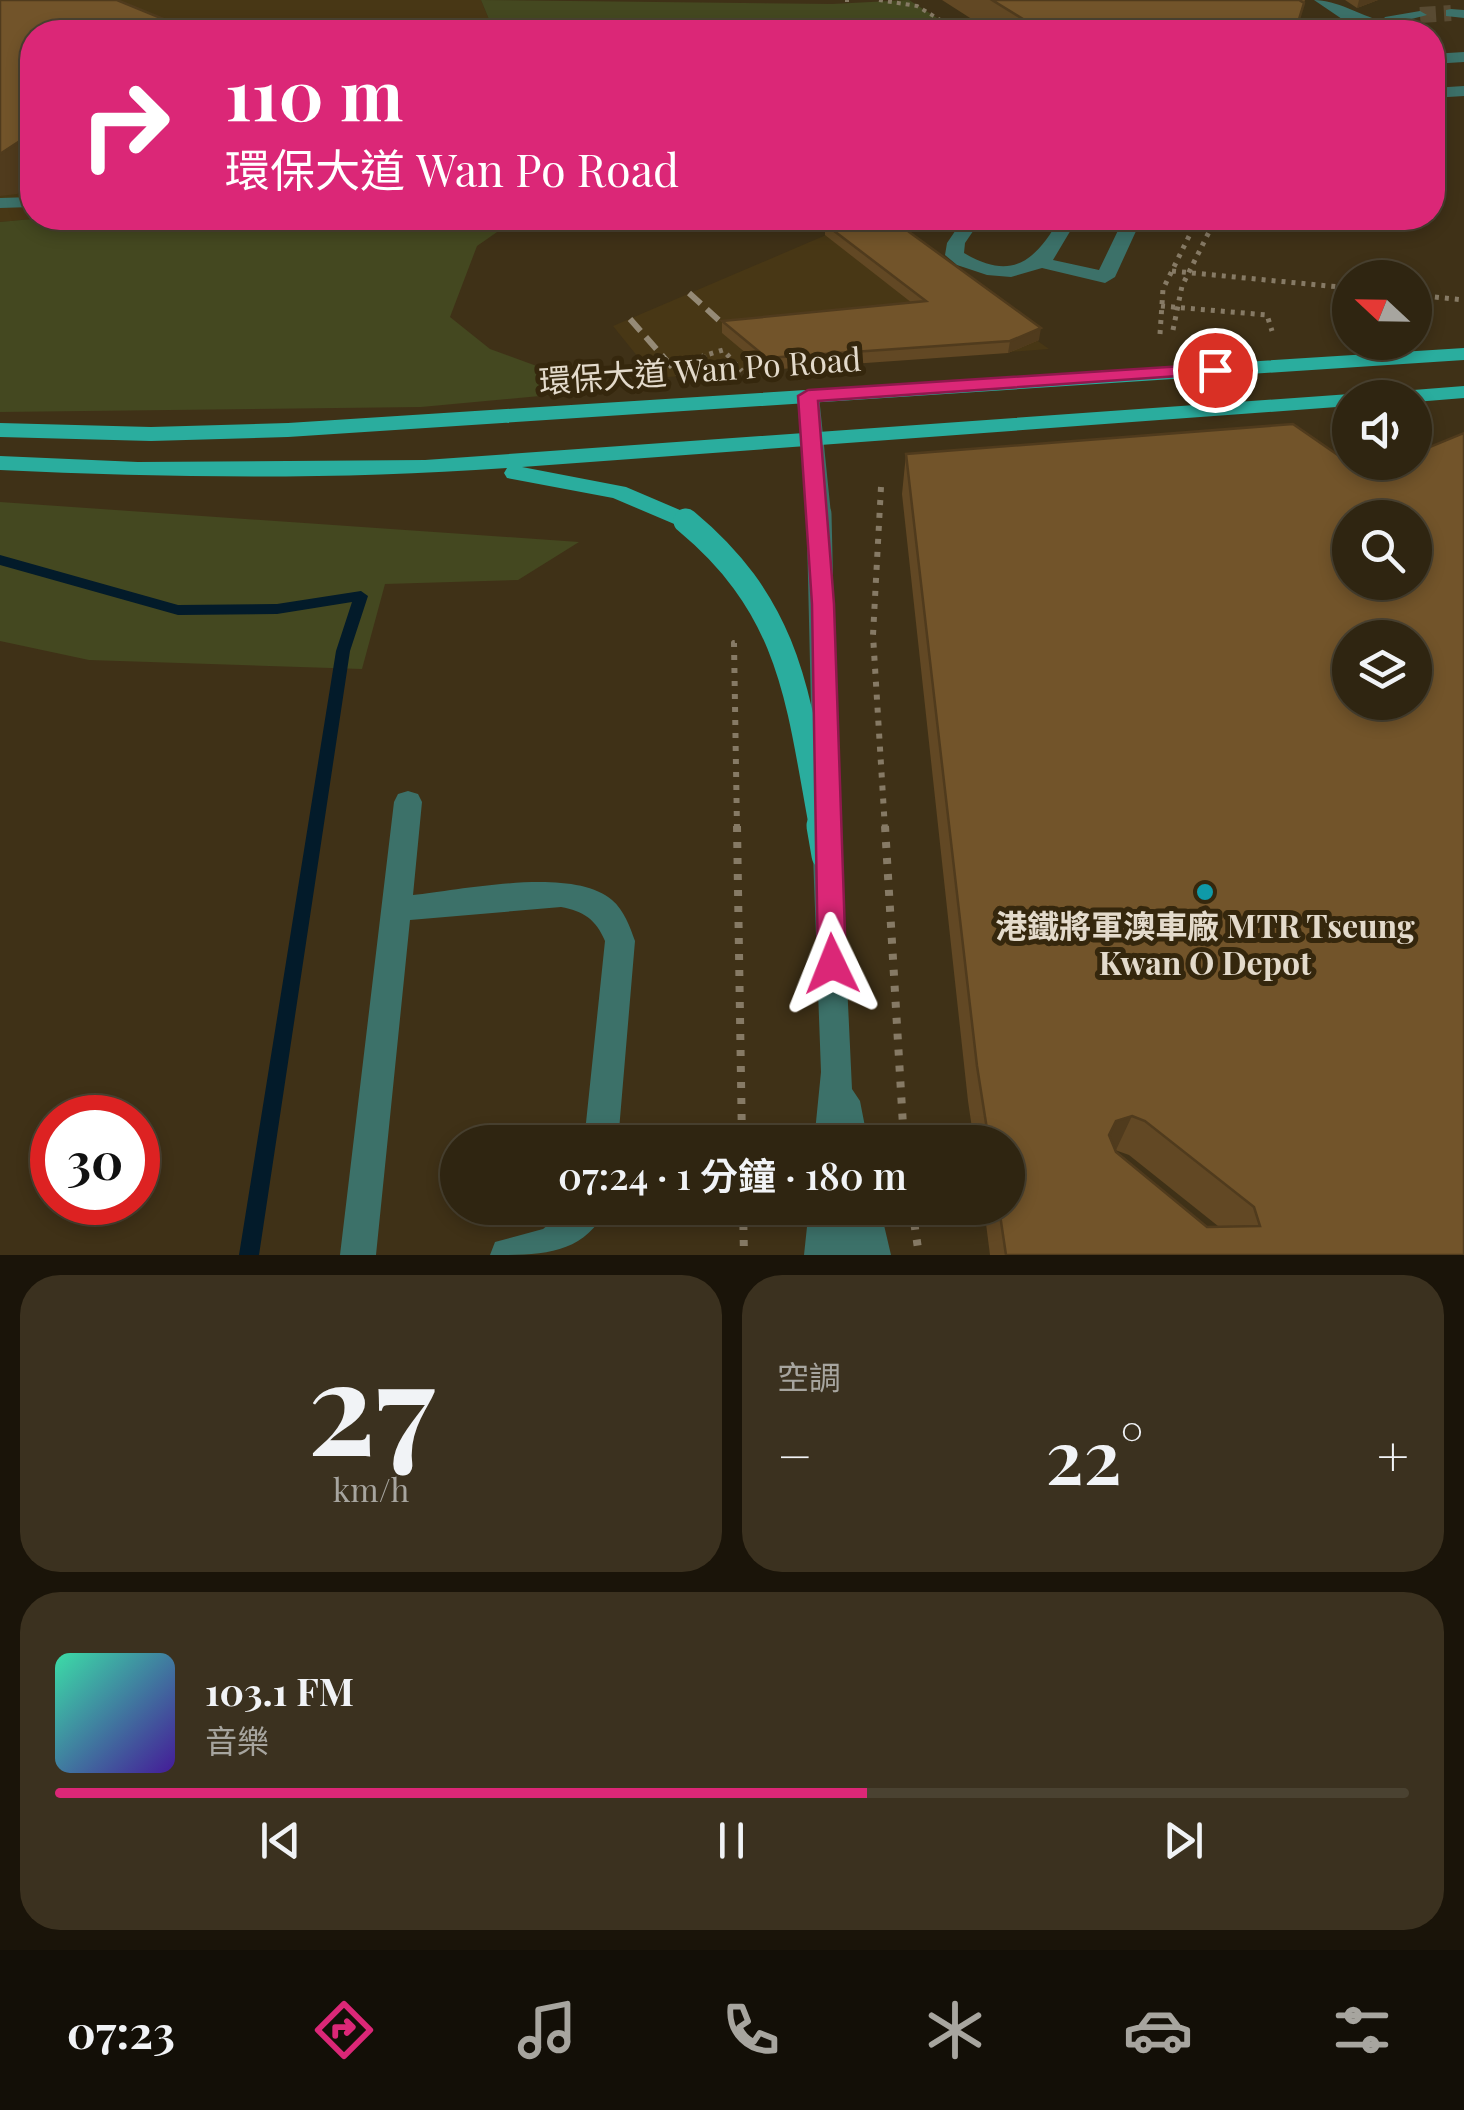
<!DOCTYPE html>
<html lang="zh-TW">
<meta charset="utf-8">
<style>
body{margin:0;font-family:"Playfair Display","Noto Sans TC",serif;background:#3b311f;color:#f1f3f6;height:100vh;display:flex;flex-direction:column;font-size:38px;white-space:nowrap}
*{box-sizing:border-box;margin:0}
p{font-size:32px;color:#a7a59f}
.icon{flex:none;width:55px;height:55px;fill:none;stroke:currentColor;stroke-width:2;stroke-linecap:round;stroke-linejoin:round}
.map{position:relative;height:1255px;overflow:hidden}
.details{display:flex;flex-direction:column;gap:20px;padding:20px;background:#1a1409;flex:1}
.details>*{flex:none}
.hud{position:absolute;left:20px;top:20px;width:1425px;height:210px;border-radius:40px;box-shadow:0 5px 15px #0003,0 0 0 2px #4a4231;background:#db2777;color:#fff;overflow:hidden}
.needle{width:65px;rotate:292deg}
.controls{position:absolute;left:1332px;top:260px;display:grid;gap:20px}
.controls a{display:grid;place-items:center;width:100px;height:100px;border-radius:50%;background:#2f2511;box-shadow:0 5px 15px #0003,0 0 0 2px #4a4231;font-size:50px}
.speed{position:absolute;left:30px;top:1095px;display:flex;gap:20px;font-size:50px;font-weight:700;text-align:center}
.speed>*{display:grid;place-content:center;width:130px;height:130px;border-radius:50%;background:#2f2511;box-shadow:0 5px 15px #0003,0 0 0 2px #4a4231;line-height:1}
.speed .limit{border:15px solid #d22;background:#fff;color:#111}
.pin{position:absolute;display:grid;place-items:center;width:85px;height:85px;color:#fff;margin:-42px;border:5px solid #fff;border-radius:50%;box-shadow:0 2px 10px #0007}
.me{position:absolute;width:110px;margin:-55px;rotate:358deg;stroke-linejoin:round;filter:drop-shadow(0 0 8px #0008)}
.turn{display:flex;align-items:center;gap:35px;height:210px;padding:0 40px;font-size:45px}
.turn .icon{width:130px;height:130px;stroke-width:2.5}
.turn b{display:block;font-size:70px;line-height:85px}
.big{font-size:75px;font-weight:600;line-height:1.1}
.details .tile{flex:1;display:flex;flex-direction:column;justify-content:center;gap:15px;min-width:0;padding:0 35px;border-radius:40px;background:#3b311f}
.details .dial{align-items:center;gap:0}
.dial b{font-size:130px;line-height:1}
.song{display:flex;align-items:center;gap:30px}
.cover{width:120px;height:120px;border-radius:15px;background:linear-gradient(135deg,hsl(160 70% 55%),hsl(260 70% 35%))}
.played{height:10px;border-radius:5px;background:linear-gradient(90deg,#db2777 60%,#4a4231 60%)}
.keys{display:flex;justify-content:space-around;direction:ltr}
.heat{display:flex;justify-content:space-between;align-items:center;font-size:55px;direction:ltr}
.details .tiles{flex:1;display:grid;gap:20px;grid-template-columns:1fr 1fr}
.tile:last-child{grid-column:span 2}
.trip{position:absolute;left:440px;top:1125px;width:585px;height:100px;border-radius:50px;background:#2f2511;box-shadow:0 5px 15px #0003,0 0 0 2px #4a4231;font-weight:600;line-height:100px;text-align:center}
.menu{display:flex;height:160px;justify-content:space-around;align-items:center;background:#130f07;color:#a7a59f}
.menu .icon{width:70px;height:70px}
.menu .on{color:#db2777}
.menu b{font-size:45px;color:#f1f3f6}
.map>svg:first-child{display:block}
.built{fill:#483715}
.green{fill:#444820}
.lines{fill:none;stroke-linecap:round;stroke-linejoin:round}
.stream{fill:#031b2a;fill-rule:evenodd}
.minor-tunnel{stroke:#584a32;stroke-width:16;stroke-dasharray:16 8;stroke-linecap:butt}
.path-far3{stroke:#867a65;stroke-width:4;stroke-dasharray:4 5;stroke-linecap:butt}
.path-far2{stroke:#867a65;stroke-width:5;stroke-dasharray:4 6;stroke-linecap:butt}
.path-far1{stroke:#867a65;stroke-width:6;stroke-dasharray:5 8;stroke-linecap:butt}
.path{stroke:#867a65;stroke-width:8;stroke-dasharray:6 10;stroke-linecap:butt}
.minor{fill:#3c7169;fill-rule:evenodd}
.major{fill:#2aad9e;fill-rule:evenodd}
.rail{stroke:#958a76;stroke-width:6;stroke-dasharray:16 8;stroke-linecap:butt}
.minor-bridge{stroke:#3c7169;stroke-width:25}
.major-bridge-far1{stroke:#2aad9e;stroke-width:25}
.major-bridge{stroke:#2aad9e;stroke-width:31}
.wall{fill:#624824;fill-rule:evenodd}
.shaded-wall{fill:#503b1d}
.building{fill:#72542a;stroke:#503b1d;stroke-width:2.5;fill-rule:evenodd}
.route{fill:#db2777;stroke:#8e194d;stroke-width:2.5}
.culture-dot{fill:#0f9aa8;stroke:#35270d;stroke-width:4}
.labels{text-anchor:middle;stroke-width:10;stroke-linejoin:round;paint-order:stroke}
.street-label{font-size:32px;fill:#e3dacb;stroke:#35270d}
.poi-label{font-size:32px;font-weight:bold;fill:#e3dacb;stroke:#35270d}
</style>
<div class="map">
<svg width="1464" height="1255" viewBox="0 0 1464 1255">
<rect width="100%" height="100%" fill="#3f3117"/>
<path class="built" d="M0,0H481L493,29L499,32H32V218H43L0,222Z
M866,218L1049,349L655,378L613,326Z"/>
<path class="green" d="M481,0L832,4L909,0L959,32H499L493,29Z
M43,218H517L477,246L450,317L490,349L572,379V393L421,407L0,412V222Z
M0,502L579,542L518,580L385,584L362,669L89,660L0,641Z"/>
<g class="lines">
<path class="stream" d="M0,555L178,605L277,604L361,591L368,596L350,651L259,1255H239L336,651L352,602L277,614L178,615L0,565Z"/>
<path class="minor-tunnel" d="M1420,15L1451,13"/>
<path class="path-far3" d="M845,0H851
M879,0L917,6L960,32"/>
<path class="path-far2" d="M1172,271L1350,288
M1415,295L1464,300
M1161,306L1267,315L1272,331
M1173,330L1182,286L1216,218
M1160,334L1163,289L1198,218
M719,373L703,356L723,350L742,371"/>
<path class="path-far1" d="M881,487L873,635L885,829
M737,829L734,643L742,642"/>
<path class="path" d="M737,826L742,1142
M885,826L904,1142
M743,1208L744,1255
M912,1208L919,1255"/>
<path class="minor" d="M1254,0H1271L1316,32H1300Z
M1314,0C1337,0 1359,15 1382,21L1385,17L1420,11L1427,15L1396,23L1391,32H1377L1378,29L1342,19Z
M1451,9L1464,10V18L1446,16V10Z
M1464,52V62L1432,64V54Z
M1464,86V96L1432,98V88Z
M32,197V207L0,208V198Z
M964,218H982L965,243L964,253C1013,282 1036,260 1060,218H1078L1053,260L1099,270L1124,218H1142L1115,277L1105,283L1042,268L1011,277L987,275L957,265L945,255L947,243Z
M808,390L819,396L831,514L819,522L807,514L797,396Z
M408,791L418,794L422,802L413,895C463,890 572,866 612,900C624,910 630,927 635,941L618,1142H584L605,941C596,919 583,911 561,907L410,920L376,1255H340L394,802L398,794Z
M827,843L837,847L841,855L852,1089L860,1101L868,1142H814L821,1072L813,855L817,847Z
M569,1208H607C583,1255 543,1255 490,1255L495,1242L543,1229Z
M809,1208H880L891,1255H804Z"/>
<path class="major" d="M1464,348V360L288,437L151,441L0,437V423L151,427L288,423Z
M1464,386V398L1415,402V398H1378L1388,392Z
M1350,394L1359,398H1350V406L522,467L626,487L694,516L698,521L694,526L686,529L613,498L507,478L504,473L507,468C339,480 169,478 0,470V456L138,462L425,460Z"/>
<path class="rail" d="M689,293L733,333
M630,319L680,376"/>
<path class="minor-bridge" d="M819,514L826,813"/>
<path class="major-bridge-far1" d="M686,521C793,610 798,700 822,829"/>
<path class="major-bridge" d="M822,826L827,855"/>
</g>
<path class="wall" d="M942,0H1305L1295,32H992Z
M1345,0H1378L1357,8Z
M825,224L1039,340L1008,353L766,370L722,333V321L912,303L825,235Z
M906,454L1464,1255H990L984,1208H1008V1142H974L968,1101L902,494ZM1115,1150L1129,1155L1218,1226L1207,1227Z"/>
<path class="shaded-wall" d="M1359,0H1378L1357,8Z
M32,133V183L17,194L0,196V154Z
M1041,328L1039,340L1008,353L1010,341Z
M1132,1116L1116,1150L1102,1155L1095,1169L1116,1121Z"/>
<path class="building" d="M0,0H117L195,32H32V133L0,154Z
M992,0H1299L1304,3L1295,32H1117L1098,30L1044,32Z
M840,218H890L1041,328L1010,341L767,358L722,321L926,301L825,224Z
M1293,424L1364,473L1391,462H1415V453L1464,433V1255H1006L999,1208H1008V1142H989L977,1066L906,454ZM1350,518H1415V582H1350ZM1350,638H1415V702H1350ZM1132,1116L1145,1121L1254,1207L1260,1226L1207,1227L1116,1152L1109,1135L1116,1121Z"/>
<path class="route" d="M1215,364L1225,370L1222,373L818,401L834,604L846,964L842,972L832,976L822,972L818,964L812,604L798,396L808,390Z"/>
<circle class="culture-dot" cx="1205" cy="892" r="10"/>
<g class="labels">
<g class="street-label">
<text transform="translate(700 371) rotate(-4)" y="11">環保大道 Wan Po Road</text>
</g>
<g class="poi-label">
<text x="1205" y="938">港鐵將軍澳車廠 MTR Tseung<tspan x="1205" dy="37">Kwan O Depot</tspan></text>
</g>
</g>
</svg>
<div class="controls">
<a><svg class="needle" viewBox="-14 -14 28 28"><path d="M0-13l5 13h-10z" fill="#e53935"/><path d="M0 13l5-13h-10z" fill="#a7a59f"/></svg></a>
<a><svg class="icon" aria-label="sound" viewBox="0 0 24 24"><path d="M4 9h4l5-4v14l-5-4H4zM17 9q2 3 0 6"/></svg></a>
<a><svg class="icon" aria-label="search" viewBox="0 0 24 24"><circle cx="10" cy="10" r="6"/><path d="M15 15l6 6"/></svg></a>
<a><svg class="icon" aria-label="layers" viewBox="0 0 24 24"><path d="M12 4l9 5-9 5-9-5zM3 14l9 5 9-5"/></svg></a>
</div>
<div class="speed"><div class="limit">30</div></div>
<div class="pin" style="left:1215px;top:370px;background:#d93025"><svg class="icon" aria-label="arrive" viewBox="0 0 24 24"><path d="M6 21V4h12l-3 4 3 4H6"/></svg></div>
<svg class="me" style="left:832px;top:964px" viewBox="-20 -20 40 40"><path d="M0-17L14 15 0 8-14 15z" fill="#db2777" stroke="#fff" stroke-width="4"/></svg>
<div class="trip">07:24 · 1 分鐘 · 180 m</div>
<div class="hud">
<div class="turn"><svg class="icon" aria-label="right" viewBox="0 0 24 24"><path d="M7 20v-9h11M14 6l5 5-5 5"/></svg><div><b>110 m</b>環保大道 Wan Po Road</div></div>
</div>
</div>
<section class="details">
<div class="tiles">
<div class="tile dial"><b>27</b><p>km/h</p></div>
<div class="tile"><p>空調</p>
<div class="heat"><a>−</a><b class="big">22°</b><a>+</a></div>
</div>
<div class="tile">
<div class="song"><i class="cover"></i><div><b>103.1 FM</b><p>音樂</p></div></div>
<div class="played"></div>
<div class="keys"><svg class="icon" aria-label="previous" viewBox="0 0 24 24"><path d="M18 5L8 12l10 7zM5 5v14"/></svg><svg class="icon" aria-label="pause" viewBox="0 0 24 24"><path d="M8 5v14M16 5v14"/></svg><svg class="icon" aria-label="next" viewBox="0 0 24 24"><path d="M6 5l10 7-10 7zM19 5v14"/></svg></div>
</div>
</div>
</section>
<nav class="menu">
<b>07:23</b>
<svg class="icon on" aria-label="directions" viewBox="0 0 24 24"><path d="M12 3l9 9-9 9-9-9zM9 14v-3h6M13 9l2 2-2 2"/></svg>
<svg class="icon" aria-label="music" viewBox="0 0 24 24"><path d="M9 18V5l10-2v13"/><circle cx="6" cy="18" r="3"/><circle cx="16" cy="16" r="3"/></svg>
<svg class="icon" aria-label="phone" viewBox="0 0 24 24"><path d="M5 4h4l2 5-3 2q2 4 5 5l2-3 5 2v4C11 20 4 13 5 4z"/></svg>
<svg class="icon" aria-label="climate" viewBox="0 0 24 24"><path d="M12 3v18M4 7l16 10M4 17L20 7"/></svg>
<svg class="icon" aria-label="car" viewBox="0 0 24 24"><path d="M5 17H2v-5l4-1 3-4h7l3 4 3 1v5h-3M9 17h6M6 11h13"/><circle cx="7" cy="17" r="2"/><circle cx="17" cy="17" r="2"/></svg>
<svg class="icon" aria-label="filters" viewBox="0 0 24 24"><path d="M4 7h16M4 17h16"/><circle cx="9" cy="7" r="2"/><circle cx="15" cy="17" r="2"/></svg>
</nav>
